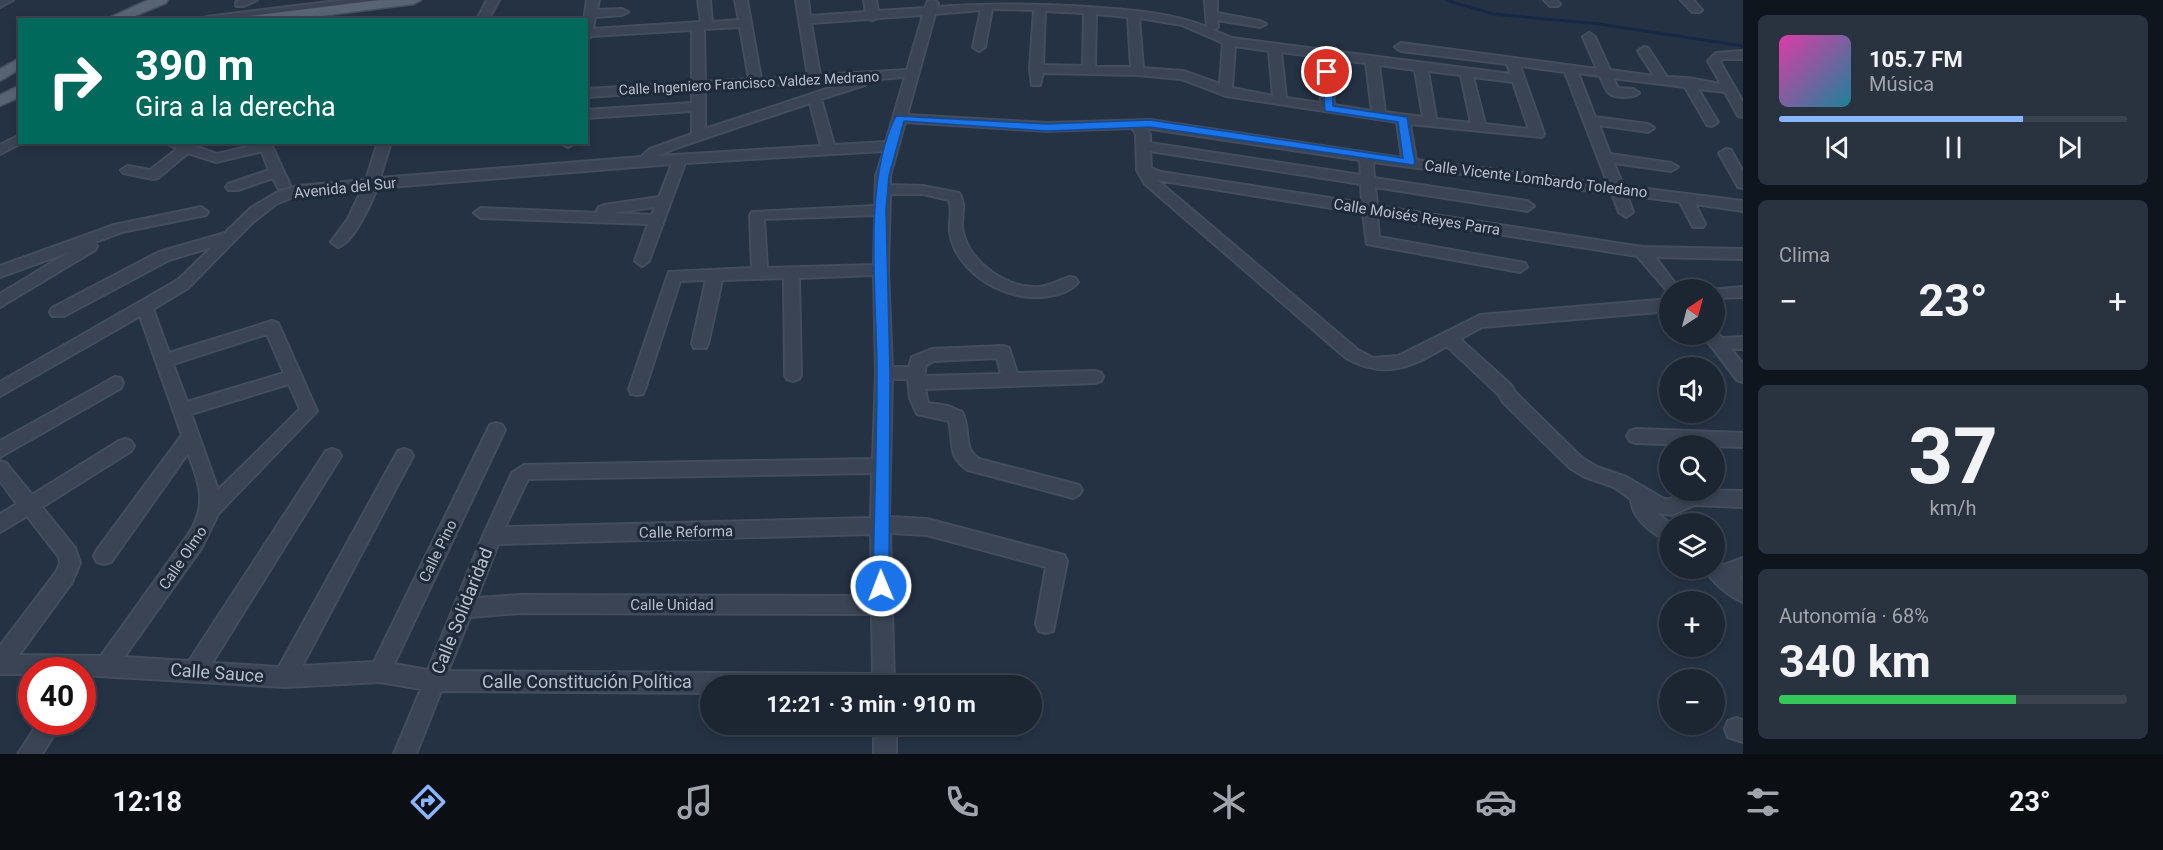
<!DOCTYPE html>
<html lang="es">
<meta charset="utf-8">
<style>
body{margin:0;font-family:Roboto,sans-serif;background:#29323f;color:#f1f3f6;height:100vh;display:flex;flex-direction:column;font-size:22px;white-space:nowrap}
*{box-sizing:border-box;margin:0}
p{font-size:20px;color:#a0a5ac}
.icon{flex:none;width:33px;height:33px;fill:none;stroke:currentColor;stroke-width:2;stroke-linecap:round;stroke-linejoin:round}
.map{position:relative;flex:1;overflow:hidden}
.drawer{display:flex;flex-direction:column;gap:15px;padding:15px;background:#0f151c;width:420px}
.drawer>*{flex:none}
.hud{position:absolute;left:18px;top:18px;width:570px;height:126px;border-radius:0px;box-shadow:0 3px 9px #0003,0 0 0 2px #3a434e;background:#00695c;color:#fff;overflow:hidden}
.needle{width:39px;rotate:36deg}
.controls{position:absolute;left:1659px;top:279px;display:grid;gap:12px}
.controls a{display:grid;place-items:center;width:66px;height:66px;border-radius:50%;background:#1c2633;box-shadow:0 3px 9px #0003,0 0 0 2px #3a434e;font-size:30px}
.speed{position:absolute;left:18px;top:657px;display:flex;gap:12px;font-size:30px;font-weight:700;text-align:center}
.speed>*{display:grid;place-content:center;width:78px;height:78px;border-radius:50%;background:#1c2633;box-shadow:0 3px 9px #0003,0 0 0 2px #3a434e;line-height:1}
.speed .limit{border:9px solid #d22;background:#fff;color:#111}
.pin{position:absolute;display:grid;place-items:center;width:51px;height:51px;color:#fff;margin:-26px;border:3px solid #fff;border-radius:50%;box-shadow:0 2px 6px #0007}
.me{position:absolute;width:66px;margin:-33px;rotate:359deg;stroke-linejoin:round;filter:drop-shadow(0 0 4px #0008)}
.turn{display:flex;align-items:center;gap:21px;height:126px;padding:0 18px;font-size:27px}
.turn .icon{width:78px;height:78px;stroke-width:2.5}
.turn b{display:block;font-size:42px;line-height:51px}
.big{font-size:45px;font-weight:700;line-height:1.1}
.drawer .tile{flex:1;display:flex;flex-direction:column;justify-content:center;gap:9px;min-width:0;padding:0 21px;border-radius:9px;background:#29323f}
.drawer .dial{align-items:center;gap:0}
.dial b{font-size:78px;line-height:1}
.song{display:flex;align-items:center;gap:18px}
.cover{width:72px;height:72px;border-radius:9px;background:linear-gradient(135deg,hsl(320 70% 55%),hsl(190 70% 35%))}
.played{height:6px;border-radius:3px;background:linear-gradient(90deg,#8ab5ff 70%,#3a434e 70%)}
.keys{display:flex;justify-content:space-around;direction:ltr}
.heat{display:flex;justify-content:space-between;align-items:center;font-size:33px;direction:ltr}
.charge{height:9px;border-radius:4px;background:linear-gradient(90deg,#34c759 68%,#3a434e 0)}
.trip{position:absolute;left:700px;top:675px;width:342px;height:60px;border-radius:30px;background:#1c2633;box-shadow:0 3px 9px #0003,0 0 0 2px #3a434e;font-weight:700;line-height:60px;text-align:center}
.menu{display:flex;height:96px;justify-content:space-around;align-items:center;background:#0b0f14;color:#a0a5ac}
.menu .icon{width:42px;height:42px}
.menu .active{color:#8ab5ff}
.menu b{font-size:27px;color:#f1f3f6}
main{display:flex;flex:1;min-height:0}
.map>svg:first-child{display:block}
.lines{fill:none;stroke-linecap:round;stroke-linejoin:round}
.stream{stroke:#162844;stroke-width:3}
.minor-casing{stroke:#434d5d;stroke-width:4}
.major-casing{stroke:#434d5d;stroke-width:3}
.minor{fill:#3a4454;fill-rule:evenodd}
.major{fill:#586374;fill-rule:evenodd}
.route{fill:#1a73e8;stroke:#114b97;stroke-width:1.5}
.labels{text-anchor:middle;stroke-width:6;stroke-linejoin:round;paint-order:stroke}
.far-street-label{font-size:14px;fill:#b7bfcd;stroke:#1e2939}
.street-label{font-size:15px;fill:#b7bfcd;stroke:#1e2939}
.near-street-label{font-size:18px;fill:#b7bfcd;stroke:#1e2939}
</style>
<main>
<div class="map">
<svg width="1743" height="754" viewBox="0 0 1743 754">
<rect width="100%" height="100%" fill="#253244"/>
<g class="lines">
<path class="stream" d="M1446,0L1493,14L1599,24L1743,46"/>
<defs>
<path id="minor" d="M0,0H13L0,7Z
M241,0H257L244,6H236V2Z
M345,0H379L373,3L239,20H201L206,17Z
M487,0H499L488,20H477Z
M587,0H599L597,10L622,9L628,12L622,15L595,17L593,29L701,22L698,0H710L712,22L739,20L735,0H747L761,79L808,76L796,0H808L810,16L866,12L864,0H876L878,11L925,8L928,1L933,0L938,3L937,7C988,3 1037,4 1089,7C1129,10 1169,12 1207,27L1205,0H1217V13L1260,21L1266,24L1260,27L1217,20L1218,27L1213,30L1232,38L1511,74L1507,64L1401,51L1395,47L1401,43L1597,69L1583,37L1589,33L1595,37L1610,70L1654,76L1638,51L1644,47L1648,48L1667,77L1688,78L1721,84L1708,61L1716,53L1743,51V59H1723L1720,62L1743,102V117L1738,116L1725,92L1698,89L1718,122L1712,126L1707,125L1685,87L1613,78L1618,88L1633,89L1639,93C1634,98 1617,98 1610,94C1605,91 1603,81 1600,76L1578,73L1595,117L1648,124L1654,128L1648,132L1599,125L1610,154L1671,163L1678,167L1671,171L1614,163L1623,186L1743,201V211L1695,204L1705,224L1703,227H1693L1680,202L1627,195L1633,212L1626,217L1619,212L1612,194L1373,162L1374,178L1527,201L1534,206L1527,211L1375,187L1377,206L1642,247L1743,249V259L1655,257L1680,290H1670V294L1637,256L1377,215L1379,237L1525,263L1527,267L1520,272L1367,244L1363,213L1157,180L1358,350L1373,358L1398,356L1480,315L1670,299V311L1482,327L1460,339L1511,385L1515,392L1582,458L1597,467L1626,477L1664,499H1670L1689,490L1743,491V507L1694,505L1672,515L1657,513L1671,524H1670V541C1652,535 1632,518 1631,499L1614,487L1585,477L1570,468L1503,402L1499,395L1447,346C1411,367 1386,380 1346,358L1145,184L1137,170L1136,134L1132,128L1047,131L905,122L890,176V185L923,186L959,193C968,207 959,218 963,233C971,264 1008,289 1039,287C1051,286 1059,280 1070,277L1075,278L1078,282C1072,290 1059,295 1049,296C1013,302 972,282 955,249C944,226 955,215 949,200L923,194H890L888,270L892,367H909L912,357L932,349L1003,346L1009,348L1017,373L1095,371L1101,373L1103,377L1101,381L1095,383L925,389L928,403L948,406L962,412C971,429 962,448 979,459L1079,485L1082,490L1079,495L1073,498L968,470C947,457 954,442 949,421L917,414L910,398L908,379H892L889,517L927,519L1064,555L1067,561L1053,631L1046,633L1039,631L1036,624L1046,567L927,535L890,533L894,686H711V693L441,691L416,754H394L421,689L380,682L285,687L82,675V670H32V674H0V646L57,571L60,563L59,557L27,516L0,532V514L17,504L0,481V461L6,463L32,495L119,441L125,439L131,441L134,446L131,451L42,507L75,548L80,563L72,582L19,655L101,656L188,535C208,505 200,485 188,453L111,562L104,564L97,562L94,556L97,550L182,435L140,316L0,396V382L178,280L212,247L169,260L64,316H52L50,312L52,308L159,252L225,233L251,208L276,193L298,186L366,180L378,142H391L380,178L641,157L650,149L692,134V111L586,118V110L692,103V90L586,97V89L692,83V30L592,36L586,40V20H584ZM992,9L1034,10L1030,69L1032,85H1040L1043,73L1137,75L1181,79L1226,96L1397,122L1402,158L1150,120L1047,123L907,115L935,14L981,10L973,47L979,51L985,47ZM1045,11L1084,13L1083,66L1043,65ZM1096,14L1128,17L1131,67H1095ZM923,15L907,70L820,75L811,23L868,19L873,20L878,18ZM1139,18L1182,25L1223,43L1220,84L1183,71L1143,68ZM740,27L749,79L705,82L704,29ZM1235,46L1269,51L1273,96L1232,88ZM1281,52L1320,57L1321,103L1286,98ZM1332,59L1366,63L1372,111L1334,105ZM1379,65L1415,70L1423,117L1385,112ZM1520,66L1565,72L1608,184L1416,160L1410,124L1542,137L1544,134ZM1428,71L1461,75L1471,123L1436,119ZM905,77L886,142L834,145L821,99L865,85V80ZM1473,77L1513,82L1529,129L1485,124ZM854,80L705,129V89ZM810,103L821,146L658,156L676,148ZM1145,128L1360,160L1361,175L1150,143V134ZM884,151L876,176L875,206L752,212L750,215L752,268L669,272L629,389L631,394L637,395L643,394L645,389L680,281L706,280L692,344L694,348H706L708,344L722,280L784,278L785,375L787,379L793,381L799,379L801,375L799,278L874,275L876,373L873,459L524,465L512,473L483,536L428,670L394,664L505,430L502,425L496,423L490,425L374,662L302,666L413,456L410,451L404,449L398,451L279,667L212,663L338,461L341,456L338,451L332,449L326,451L189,661L124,657L202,547L218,514L317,411L278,323L272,321L169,353L153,309L188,288L252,223L276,204L300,194L362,189L348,219L331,242L338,247C354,242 371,203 377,188L672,164L659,197L604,205L599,207L597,210L599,213L481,208L474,213L481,218L648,224L635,261L642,266L649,261L685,163ZM1150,151L1361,184L1362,203L1161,172L1151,168ZM655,207L652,215L612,213ZM875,215L874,265L767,268L764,219ZM267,334L284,373L187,402L173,364ZM997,358L1001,374L924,376L926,365L934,361ZM289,384L300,409L218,490L191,414ZM872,473L871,518L505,527L528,479ZM871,534L872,596L520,595L477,598L498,544ZM520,613L872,614L873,674L448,671L470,617Z
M1544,0H1556L1560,4L1558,6H1550Z
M1681,0H1693L1702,10L1700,12H1692Z
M20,135V142H23L0,154V145Z
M165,142H185L217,154L259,144L272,146L290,185L288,188H278L273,178L238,190H228L226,187L228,184L269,170L262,152H259L216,162L188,153L158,178L153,179L123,173L121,170L128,166L150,170L177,149Z
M559,142H574L575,143L568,147Z
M1726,149L1731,150L1743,172V188L1738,187L1719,153Z
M201,207L208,212L206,215L122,232L95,242L97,246L95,250L0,307V294L69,252L0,277V266L114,225Z
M1743,287V297L1714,298V290H1708Z
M1714,330L1722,338L1743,337V349H1731L1743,364V382L1737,380L1702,334H1714Z
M115,377L121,378L123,383L121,388L0,457V441Z
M1636,429L1743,433V447L1636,443L1630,441L1627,436L1630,431Z
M1743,558V576L1739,577L1743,581V602C1730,597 1710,581 1705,568H1714V560L1724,565Z
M1736,718L1743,720V742L1728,737L1725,729L1728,721Z
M39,722H62L42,754H18Z
M874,724H896V754H874Z"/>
<path id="major" d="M148,0H168L166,3L125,20H104Z
M379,0H421L414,4L289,20H242L249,16Z
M20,58V69L0,81V69Z
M20,85V97L0,106V95Z"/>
</defs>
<use href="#minor" class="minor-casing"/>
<use href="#major" class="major-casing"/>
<use href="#minor" class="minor"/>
<use href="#major" class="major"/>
</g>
<path class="route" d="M1327,69L1332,72L1333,106L1407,117L1415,163L1413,165L1150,127L1047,131L904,121L889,176L886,210L890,374L889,586L887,591L881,593L875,591L873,586C874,514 877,443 877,372C877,298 862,181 896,116L1047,124L1150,120L1403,158L1398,122L1325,111L1322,72Z"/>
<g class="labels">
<g class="far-street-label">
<text transform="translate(749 83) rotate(-3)" y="5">Calle Ingeniero Francisco Valdez Medrano</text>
</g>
<g class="street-label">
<text transform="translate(1536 179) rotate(7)" y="5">Calle Vicente Lombardo Toledano</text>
<text transform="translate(345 188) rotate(-6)" y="5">Avenida del Sur</text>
<text transform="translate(1417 217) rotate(9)" y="5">Calle Moisés Reyes Parra</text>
<text transform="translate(686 532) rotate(-1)" y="5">Calle Reforma</text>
<text transform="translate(438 551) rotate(-64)" y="5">Calle Pino</text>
<text transform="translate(183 558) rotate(-56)" y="5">Calle Olmo</text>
<text x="672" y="610">Calle Unidad</text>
</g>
<g class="near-street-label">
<text transform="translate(462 611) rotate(-68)" y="6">Calle Solidaridad</text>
<text transform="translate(217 673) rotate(4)" y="6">Calle Sauce</text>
<text x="587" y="688">Calle Constitución Política</text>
</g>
</g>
</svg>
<div class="controls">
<a><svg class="needle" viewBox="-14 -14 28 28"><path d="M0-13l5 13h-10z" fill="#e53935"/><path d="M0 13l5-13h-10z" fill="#a0a5ac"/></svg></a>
<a><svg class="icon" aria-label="sound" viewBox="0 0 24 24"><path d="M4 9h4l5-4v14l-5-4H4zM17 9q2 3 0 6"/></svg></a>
<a><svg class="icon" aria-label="search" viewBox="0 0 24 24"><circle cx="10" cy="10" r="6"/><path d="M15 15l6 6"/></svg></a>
<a><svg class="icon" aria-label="layers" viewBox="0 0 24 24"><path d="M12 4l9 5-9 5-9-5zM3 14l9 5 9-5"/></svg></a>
<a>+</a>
<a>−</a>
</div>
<div class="speed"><div class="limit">40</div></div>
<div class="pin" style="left:1327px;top:72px;background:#d93025"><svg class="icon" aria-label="arrive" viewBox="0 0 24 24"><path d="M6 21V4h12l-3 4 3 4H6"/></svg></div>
<svg class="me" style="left:881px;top:586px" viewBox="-20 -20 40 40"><circle r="17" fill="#1a73e8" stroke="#fff" stroke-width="3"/><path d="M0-11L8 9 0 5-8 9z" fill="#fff"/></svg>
<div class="trip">12:21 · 3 min · 910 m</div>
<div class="hud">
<div class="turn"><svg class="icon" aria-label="right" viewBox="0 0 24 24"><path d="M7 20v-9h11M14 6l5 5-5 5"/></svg><div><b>390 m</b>Gira a la derecha</div></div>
</div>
</div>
<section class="drawer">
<div class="tile">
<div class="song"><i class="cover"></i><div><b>105.7 FM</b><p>Música</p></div></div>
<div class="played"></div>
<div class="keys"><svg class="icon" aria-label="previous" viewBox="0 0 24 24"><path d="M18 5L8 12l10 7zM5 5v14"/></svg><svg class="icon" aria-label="pause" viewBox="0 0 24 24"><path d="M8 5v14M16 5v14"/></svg><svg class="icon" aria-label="next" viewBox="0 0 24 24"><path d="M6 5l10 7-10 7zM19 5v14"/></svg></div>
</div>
<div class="tile"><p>Clima</p>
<div class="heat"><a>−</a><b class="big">23°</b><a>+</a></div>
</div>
<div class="tile dial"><b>37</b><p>km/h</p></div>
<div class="tile"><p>Autonomía · 68%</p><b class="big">340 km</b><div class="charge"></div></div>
</section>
</main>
<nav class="menu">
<b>12:18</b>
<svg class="icon active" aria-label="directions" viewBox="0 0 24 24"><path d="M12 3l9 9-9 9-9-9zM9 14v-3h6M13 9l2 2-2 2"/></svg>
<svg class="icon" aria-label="music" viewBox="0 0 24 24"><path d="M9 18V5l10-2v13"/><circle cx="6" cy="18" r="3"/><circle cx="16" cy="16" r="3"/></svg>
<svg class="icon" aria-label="phone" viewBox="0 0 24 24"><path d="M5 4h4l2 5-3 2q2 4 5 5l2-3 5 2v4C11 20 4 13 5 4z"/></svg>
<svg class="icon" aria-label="climate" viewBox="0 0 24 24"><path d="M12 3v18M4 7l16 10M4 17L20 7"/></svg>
<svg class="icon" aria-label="car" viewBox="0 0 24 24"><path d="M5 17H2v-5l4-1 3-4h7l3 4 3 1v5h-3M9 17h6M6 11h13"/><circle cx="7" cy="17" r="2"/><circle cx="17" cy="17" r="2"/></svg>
<svg class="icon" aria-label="filters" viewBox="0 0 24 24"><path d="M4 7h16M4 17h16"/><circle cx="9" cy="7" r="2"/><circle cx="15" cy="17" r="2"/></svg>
<b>23°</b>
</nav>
